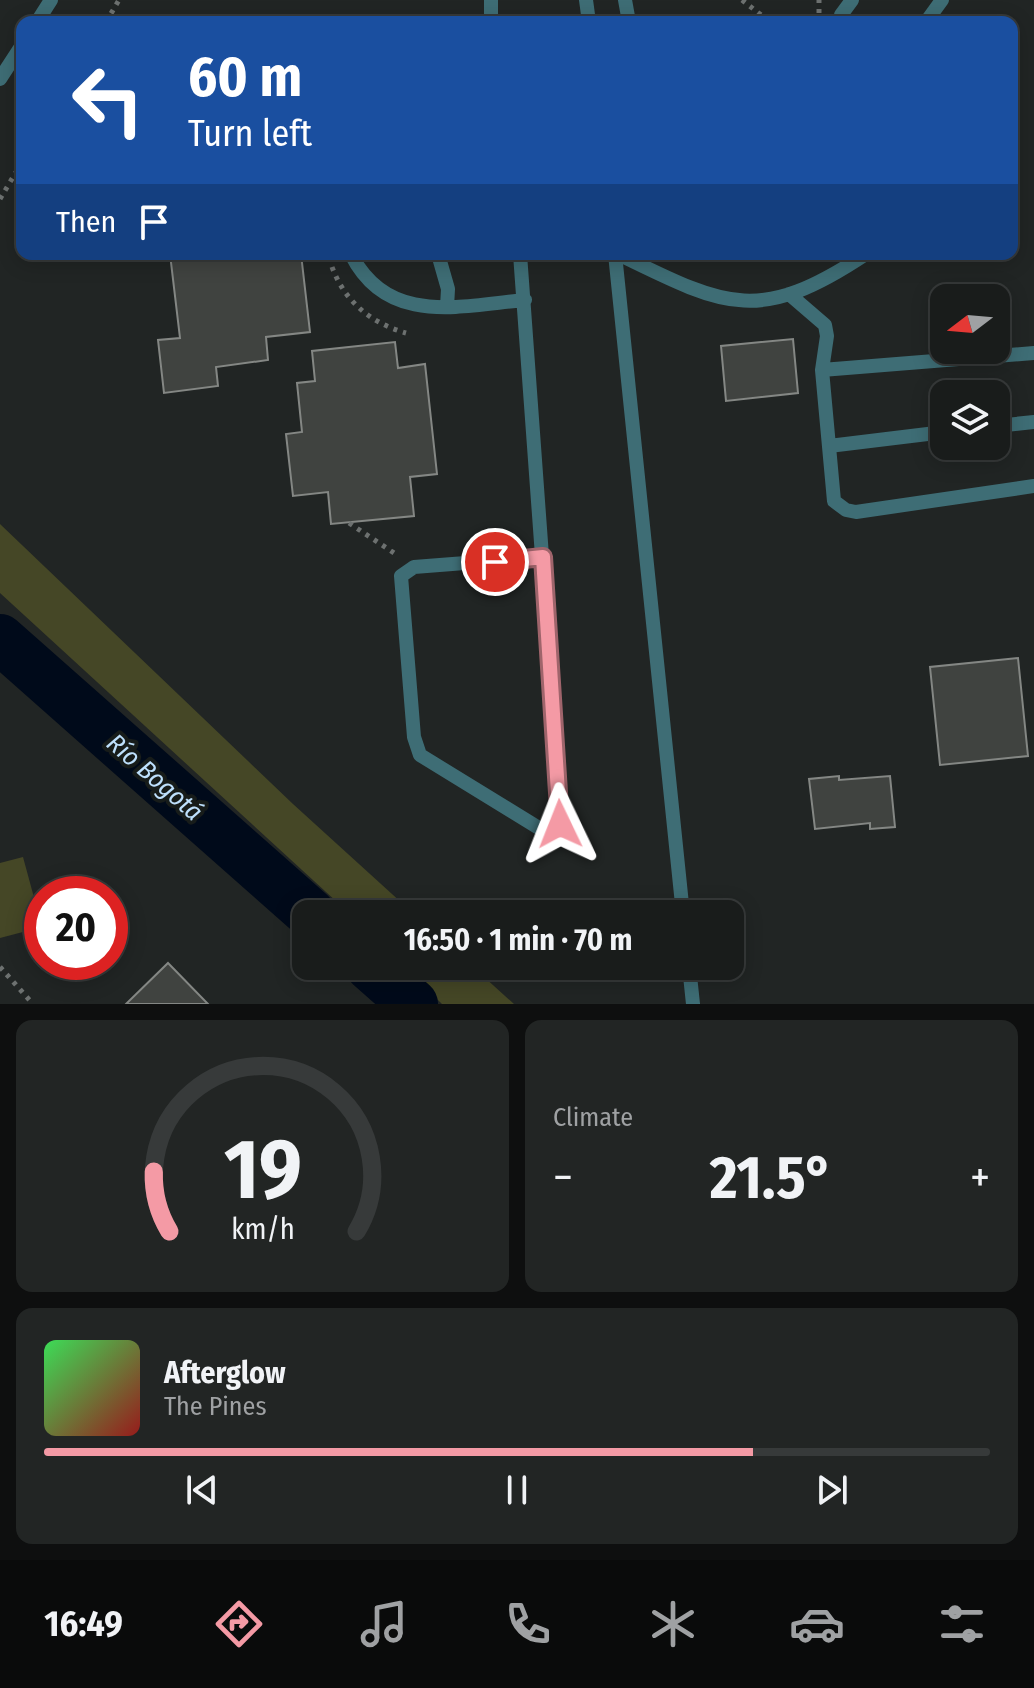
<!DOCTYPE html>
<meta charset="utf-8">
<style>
body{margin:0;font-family:"Fira Sans Condensed",sans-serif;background:#222524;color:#f1f3f6;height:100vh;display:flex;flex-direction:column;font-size:30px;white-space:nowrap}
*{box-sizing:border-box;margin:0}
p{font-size:26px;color:#9fa1a3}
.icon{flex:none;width:44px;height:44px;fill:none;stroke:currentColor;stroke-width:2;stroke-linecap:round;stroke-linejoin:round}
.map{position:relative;height:1004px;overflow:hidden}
.drawer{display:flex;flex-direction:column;gap:16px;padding:16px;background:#0e0f0f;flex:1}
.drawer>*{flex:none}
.top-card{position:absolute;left:16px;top:16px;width:1002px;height:244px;border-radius:16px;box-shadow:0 4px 20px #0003,0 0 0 2px #373a3a;background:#1a4fa0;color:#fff;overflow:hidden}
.needle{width:52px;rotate:254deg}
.tools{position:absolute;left:930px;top:284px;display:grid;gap:16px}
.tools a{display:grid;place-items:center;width:80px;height:80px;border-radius:16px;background:#191c1b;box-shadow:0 4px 20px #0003,0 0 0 2px #373a3a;font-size:40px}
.speed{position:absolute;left:24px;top:876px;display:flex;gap:16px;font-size:40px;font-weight:700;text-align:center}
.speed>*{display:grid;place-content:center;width:104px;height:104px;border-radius:50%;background:#191c1b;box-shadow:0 4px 20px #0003,0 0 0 2px #373a3a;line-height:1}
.speed .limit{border:12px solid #d22;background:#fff;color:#111}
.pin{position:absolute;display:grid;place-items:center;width:68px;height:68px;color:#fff;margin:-34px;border:4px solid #fff;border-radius:50%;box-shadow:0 2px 8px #0007}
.me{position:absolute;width:88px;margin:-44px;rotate:358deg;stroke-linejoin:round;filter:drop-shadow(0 0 6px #0008)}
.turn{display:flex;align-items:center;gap:28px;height:168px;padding:0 40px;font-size:36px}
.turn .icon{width:104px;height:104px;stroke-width:2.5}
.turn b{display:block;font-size:56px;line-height:68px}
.then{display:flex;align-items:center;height:76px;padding:0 40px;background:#0003;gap:16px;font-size:30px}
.big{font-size:60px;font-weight:700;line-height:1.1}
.drawer .tile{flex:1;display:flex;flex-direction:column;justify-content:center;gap:12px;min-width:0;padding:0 28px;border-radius:16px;background:#222524}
.drawer .dial{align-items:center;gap:0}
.dial svg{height:208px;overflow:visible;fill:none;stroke:#373a3a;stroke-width:7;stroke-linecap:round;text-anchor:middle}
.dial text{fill:#f1f3f6;stroke:none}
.song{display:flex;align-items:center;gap:24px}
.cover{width:96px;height:96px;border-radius:12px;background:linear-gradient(135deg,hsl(130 70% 55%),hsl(0 70% 35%))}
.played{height:8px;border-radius:4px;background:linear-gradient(90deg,#f49aa5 75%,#373a3a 75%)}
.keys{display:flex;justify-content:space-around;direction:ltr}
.heat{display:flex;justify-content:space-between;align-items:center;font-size:44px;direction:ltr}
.drawer .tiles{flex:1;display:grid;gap:16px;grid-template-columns:1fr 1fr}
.tile:last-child{grid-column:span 2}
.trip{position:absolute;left:292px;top:900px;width:452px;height:80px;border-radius:16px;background:#191c1b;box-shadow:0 4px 20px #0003,0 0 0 2px #373a3a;font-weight:700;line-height:80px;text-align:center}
.tabs{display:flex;height:128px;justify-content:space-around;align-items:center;background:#0a0b0b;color:#9fa1a3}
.tabs .icon{width:56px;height:56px}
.tabs .on{color:#f49aa5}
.tabs b{font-size:36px;color:#f1f3f6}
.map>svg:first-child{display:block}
.green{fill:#454726}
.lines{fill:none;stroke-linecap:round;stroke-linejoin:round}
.river{stroke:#000a1a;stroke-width:50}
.building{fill:#404340;stroke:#848784;stroke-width:2}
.path{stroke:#6d7170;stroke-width:5;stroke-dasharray:4 6;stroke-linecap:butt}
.lane{stroke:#3e6d75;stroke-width:14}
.route-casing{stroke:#9f646b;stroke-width:20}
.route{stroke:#f49aa5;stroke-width:14}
.labels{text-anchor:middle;stroke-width:8;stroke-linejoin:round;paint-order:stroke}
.water-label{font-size:26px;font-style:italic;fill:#bee0fc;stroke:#171c1a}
</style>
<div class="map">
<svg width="1034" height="1004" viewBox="0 0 1034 1004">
<rect width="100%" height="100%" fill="#212524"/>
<path class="green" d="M0,524L293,804L414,914H350L0,593Z
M23,857L42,927L0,938V863Z
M403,966H472L514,1004H442Z"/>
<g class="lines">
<path class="river" d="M0,639L311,914
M370,966L413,1004"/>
</g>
<path class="building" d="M170,254H301L310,332L266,337L268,360L216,367L218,386L164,393L158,340L180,338Z
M793,339L798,393L726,401L721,346Z
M395,342L398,368L425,364L437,474L410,477L414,516L331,524L328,492L293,496L286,434L302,432L297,383L315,381L312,351Z
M1018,658L1028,756L940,765L930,667Z
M839,776V780L890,776L895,827L870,829V823L815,829L809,779Z
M168,963L208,1004H126Z"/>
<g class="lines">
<path class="path" d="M742,0L770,22
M819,13V0
M106,22L119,0
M0,199L22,162
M332,267C345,302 371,323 406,333
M349,523L397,555
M0,967L33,1004"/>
<path class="lane" d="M586,0L589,22
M625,0L629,22
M37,22L51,0
M491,22V0
M842,22L841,15L852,0
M926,22L942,0
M0,79L22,45
M351,254C387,326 459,306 525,300
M438,254L448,289L447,307
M520,254L561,817L555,830L547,833L420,755L414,737L401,576L414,567L543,557
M615,254L683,914
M618,254C726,307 759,325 866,254
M789,294L825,325L827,336L822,370L834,501L846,510L856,512L1034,486
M822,370L1034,353
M996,426L1034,422
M829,446L944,432
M689,966L693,1004"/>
</g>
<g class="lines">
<defs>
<path id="route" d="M495,562L543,557L560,824"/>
</defs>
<use href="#route" class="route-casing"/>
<use href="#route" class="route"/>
</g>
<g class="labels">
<g class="water-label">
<text transform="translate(155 777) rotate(41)" y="9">Río Bogotá</text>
</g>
</g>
</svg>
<div class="tools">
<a><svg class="needle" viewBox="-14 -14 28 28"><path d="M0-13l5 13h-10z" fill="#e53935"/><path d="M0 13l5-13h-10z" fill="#9fa1a3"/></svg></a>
<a><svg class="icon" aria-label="layers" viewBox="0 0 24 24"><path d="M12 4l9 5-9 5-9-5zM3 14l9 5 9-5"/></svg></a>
</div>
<div class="speed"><div class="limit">20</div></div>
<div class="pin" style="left:495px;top:562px;background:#d93025"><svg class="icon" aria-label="arrive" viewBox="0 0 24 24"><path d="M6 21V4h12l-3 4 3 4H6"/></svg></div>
<svg class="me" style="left:560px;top:824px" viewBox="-20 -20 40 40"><path d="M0-17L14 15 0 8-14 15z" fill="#f49aa5" stroke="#fff" stroke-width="4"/></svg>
<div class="trip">16:50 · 1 min · 70 m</div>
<div class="top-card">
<div class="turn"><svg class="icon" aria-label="left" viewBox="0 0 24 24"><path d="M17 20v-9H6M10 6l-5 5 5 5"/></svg><div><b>60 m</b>Turn left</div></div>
<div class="then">Then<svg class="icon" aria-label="arrive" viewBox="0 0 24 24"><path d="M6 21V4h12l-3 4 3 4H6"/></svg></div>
</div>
</div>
<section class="drawer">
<div class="tiles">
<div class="tile dial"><svg viewBox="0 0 100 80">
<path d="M14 69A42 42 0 1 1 86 69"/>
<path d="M14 69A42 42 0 0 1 8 46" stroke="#f49aa5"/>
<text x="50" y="56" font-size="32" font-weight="700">19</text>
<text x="50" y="72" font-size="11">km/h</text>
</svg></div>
<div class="tile"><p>Climate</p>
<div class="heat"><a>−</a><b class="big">21.5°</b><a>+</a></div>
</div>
<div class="tile">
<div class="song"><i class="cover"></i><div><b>Afterglow</b><p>The Pines</p></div></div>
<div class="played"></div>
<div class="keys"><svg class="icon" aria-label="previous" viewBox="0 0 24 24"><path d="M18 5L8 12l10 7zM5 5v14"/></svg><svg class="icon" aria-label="pause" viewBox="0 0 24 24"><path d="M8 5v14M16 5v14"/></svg><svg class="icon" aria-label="next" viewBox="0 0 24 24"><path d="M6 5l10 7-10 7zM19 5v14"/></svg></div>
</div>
</div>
</section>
<nav class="tabs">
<b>16:49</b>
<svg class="icon on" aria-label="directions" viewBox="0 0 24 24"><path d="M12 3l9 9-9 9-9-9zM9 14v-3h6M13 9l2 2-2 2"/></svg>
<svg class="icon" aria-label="music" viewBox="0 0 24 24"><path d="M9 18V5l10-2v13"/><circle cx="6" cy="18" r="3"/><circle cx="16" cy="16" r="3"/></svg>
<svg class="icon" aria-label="phone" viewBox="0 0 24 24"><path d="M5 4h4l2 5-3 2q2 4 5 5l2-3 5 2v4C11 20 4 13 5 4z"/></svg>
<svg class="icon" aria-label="climate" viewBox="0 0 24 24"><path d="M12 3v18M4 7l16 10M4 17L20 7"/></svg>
<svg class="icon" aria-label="car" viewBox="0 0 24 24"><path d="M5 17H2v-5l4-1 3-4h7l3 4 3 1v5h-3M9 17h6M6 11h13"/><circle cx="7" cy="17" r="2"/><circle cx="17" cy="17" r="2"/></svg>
<svg class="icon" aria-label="filters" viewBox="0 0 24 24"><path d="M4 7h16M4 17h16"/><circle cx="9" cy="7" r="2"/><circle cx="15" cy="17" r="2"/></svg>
</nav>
